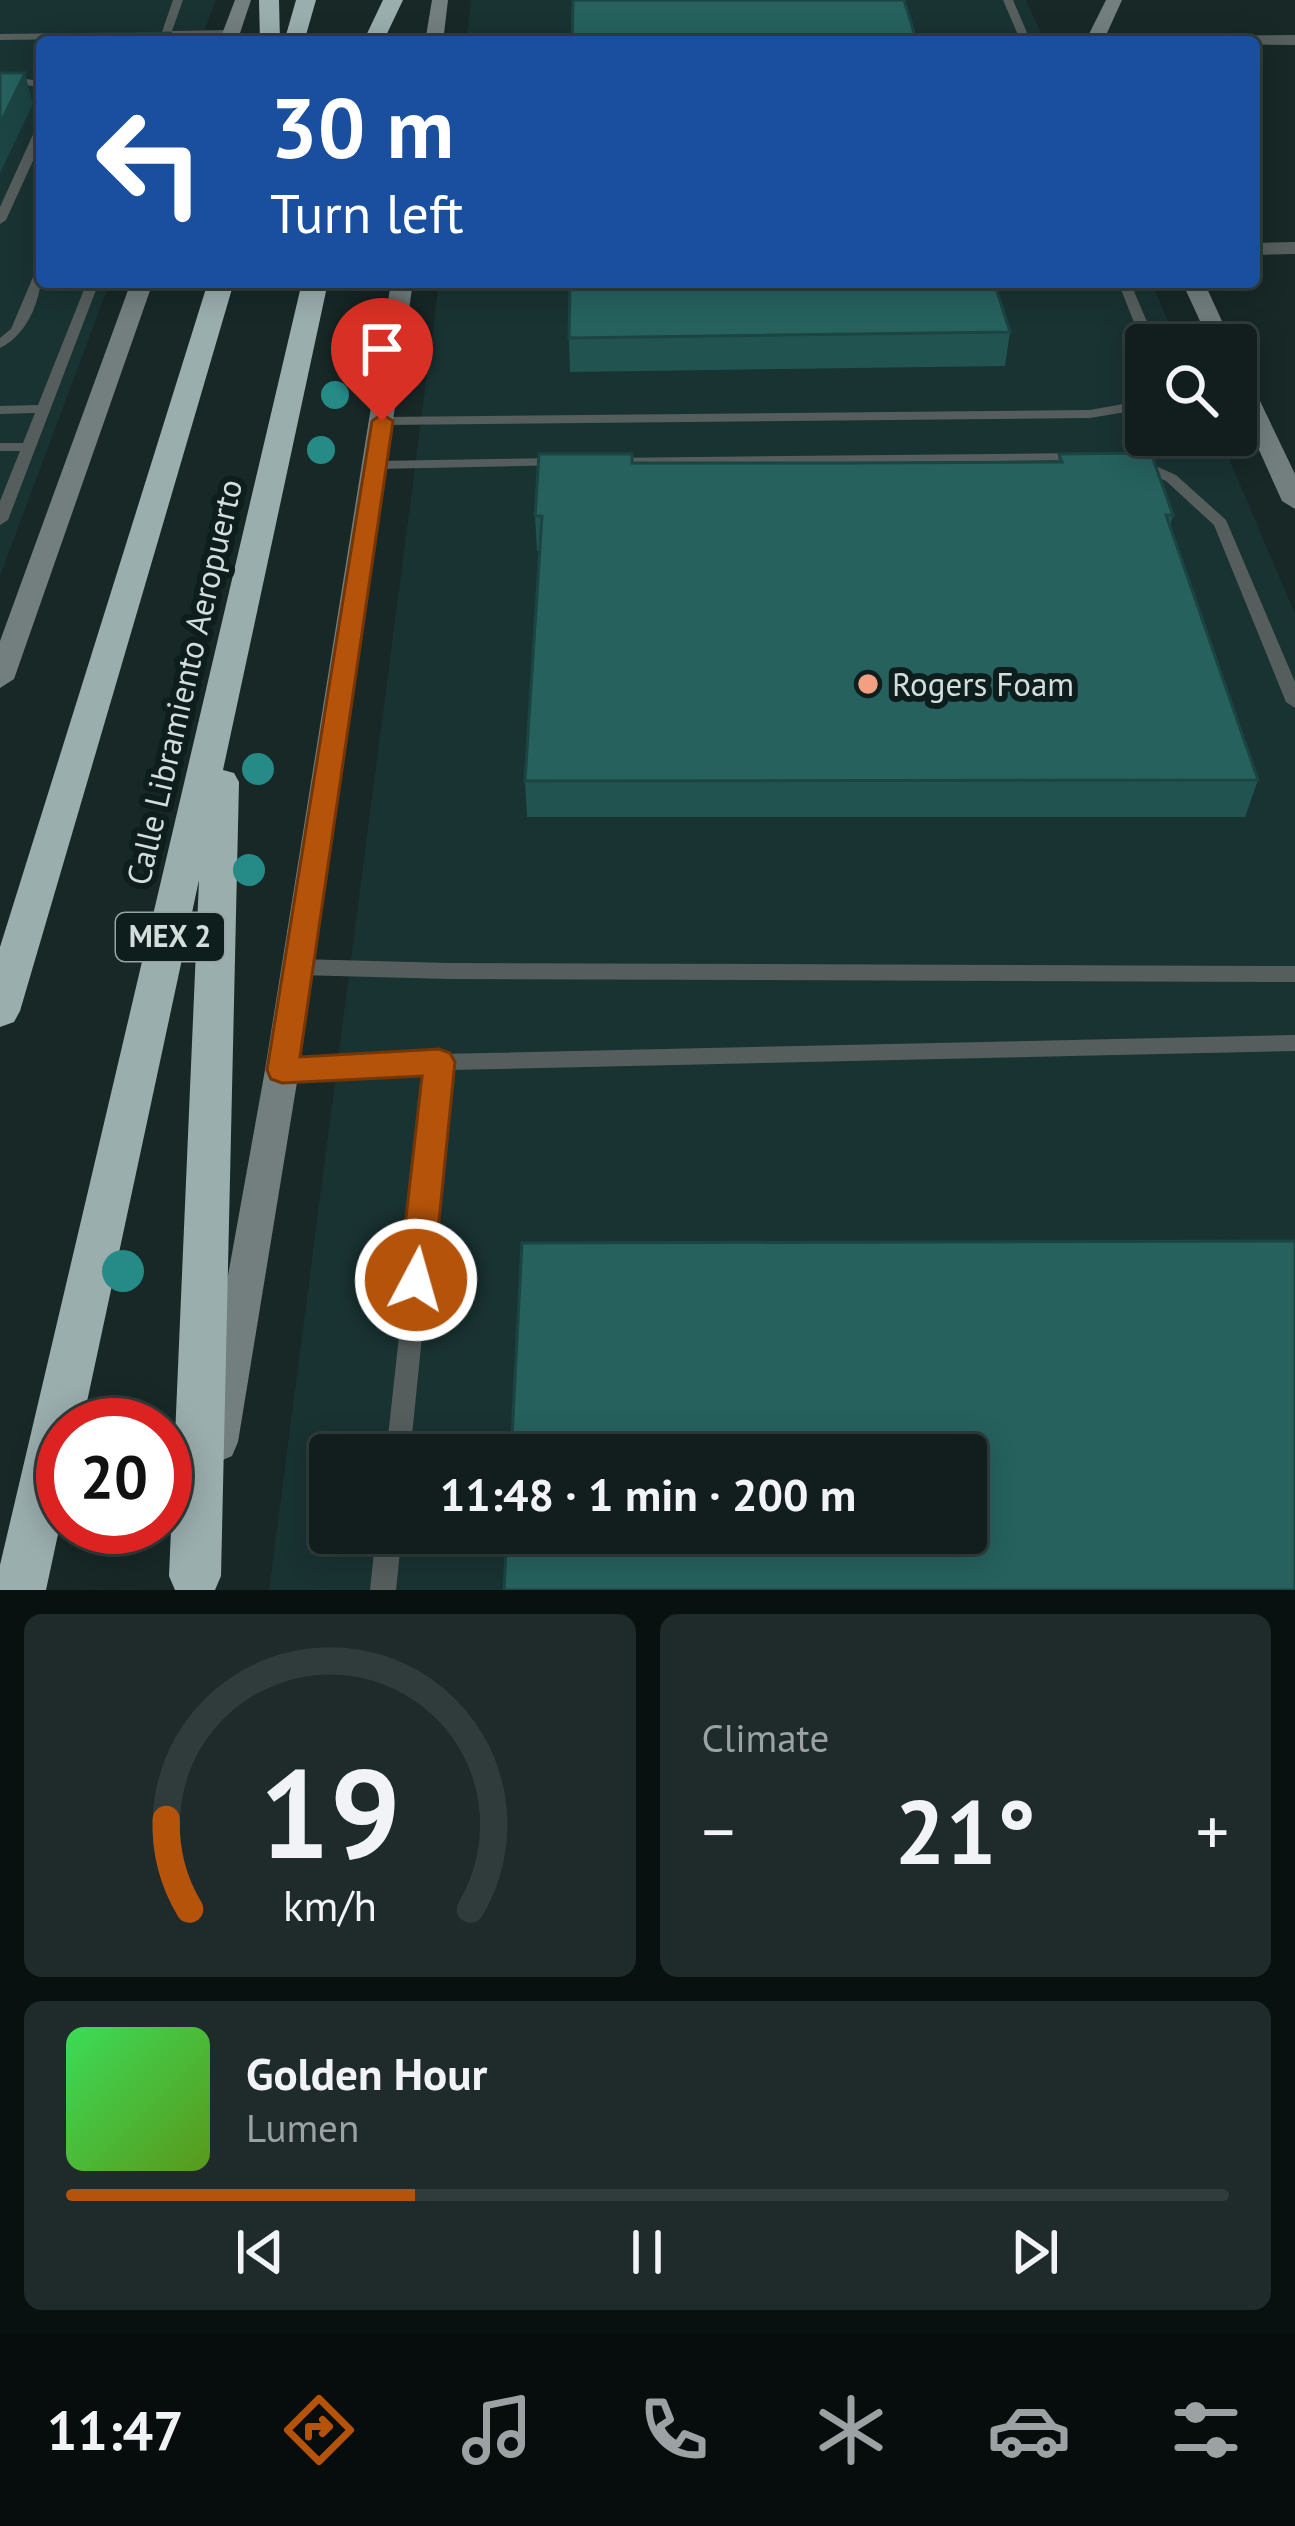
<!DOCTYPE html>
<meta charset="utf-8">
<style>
body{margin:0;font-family:"PT Sans",sans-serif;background:#1e2b2a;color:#f1f3f6;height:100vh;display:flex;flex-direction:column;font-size:45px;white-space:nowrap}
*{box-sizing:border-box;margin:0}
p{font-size:39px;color:#9ca2a4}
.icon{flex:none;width:66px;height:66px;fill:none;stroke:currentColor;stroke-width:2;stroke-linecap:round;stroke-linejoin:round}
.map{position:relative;height:1590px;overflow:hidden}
.sheet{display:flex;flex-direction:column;gap:24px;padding:24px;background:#091010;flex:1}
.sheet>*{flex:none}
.guide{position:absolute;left:36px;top:36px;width:1224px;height:252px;border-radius:12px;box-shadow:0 6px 30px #0003,0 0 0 3px #303c3b;background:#1a4fa0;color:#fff;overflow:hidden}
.buttons{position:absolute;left:1125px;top:324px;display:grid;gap:24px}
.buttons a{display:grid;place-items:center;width:132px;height:132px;border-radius:12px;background:#111e1d;box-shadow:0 6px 30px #0003,0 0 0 3px #303c3b;font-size:60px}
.speed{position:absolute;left:36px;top:1398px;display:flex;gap:24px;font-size:60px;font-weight:700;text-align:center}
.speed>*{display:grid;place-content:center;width:156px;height:156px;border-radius:50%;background:#111e1d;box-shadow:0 6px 30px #0003,0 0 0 3px #303c3b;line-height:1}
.speed .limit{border:18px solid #d22;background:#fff;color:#111}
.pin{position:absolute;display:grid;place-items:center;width:102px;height:102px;color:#fff;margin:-123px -51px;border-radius:50% 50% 50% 0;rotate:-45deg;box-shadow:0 0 12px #0007}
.pin .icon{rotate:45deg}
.me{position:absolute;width:132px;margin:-66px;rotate:6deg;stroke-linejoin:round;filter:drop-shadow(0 0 9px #0008)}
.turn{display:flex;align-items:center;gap:42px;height:252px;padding:0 36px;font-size:54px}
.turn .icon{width:156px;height:156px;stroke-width:2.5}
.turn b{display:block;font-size:84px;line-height:102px}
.big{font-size:90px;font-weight:700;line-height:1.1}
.sheet .widget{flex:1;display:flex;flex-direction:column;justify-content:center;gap:18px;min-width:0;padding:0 42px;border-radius:18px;background:#1e2b2a}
.sheet .dial{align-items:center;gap:0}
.dial svg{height:312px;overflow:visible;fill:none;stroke:#303c3b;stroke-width:7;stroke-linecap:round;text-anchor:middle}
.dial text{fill:#f1f3f6;stroke:none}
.song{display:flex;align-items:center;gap:36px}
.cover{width:144px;height:144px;border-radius:18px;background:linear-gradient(135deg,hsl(130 70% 55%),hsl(90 70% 35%))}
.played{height:12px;border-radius:6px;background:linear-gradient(90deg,#b45309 30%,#303c3b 30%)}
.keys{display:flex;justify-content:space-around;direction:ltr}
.heat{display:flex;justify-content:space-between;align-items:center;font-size:66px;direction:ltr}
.sheet .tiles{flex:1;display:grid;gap:24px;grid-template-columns:1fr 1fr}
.widget:last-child{grid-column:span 2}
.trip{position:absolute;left:309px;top:1434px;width:678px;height:120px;border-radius:12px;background:#111e1d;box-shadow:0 6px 30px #0003,0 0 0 3px #303c3b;font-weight:700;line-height:120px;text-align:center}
.menu{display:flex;height:192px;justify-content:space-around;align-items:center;background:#070c0c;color:#9ca2a4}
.menu .icon{width:84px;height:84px}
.menu .active{color:#b45309}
.menu b{font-size:54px;color:#f1f3f6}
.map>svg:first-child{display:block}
.built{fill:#193332;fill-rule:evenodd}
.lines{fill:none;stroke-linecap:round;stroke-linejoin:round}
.lane{fill:#565e5d;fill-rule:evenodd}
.street{fill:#565e5d;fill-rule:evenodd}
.secondary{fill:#727f7e;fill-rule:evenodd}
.highway{fill:#9aaead;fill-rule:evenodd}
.tree{fill:#268a87}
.wall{fill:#215351}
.shaded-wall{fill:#1b4442}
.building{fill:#26615e;stroke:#1b4442;stroke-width:3}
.route{fill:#b45309;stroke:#753606;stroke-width:3}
.poi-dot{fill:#f2a081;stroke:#0e1e1d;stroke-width:4.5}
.labels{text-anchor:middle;stroke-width:12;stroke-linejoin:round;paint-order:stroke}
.shield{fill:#0e1e1d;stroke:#98a4a3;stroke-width:3}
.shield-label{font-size:30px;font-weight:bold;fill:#d3dddc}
.street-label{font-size:33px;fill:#d3dddc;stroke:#0e1e1d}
.poi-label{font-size:33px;fill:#d3dddc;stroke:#0e1e1d;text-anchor:start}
</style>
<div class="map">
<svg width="1295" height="1590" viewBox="0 0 1295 1590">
<rect width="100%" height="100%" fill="#172827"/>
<path class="built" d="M0,0H216L200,42H42V282H110L0,576Z
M471,0H1026L1045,42H466Z
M439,282H1151L1179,345H1146V435H1219L1295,614V1590H269ZM330,1455H966V1533H330Z"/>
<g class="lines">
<path class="lane" d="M173,0H183L172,31L232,30L237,33L232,36L145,37V33L162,32Z
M1003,0H1013L1031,42H1021Z
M0,34L79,33L84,36L79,39L0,40Z
M0,76L42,81V87L0,82Z
M42,125V141L6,220L0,224V207L36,128Z
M42,266C42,296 30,333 0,348V338L11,329L36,270Z
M87,282H99L8,520L0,525V501L20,451H0V443H23L35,413L0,414V406L38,405Z
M1118,282H1130L1157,345H1146V348L1143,345Z
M1146,395V404L1132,411L1090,418L383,425L376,421L383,417L1090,410L1123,404Z
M1078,453L1085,457L1083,460L608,466L601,462L608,458Z
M1135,457L1176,475L1226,520L1295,682V708L1286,702L1214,525L1166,481L1130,464L1128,461Z
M562,458L569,462L567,465L376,469L369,465L376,461Z
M298,959L449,963L1295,966V982L449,979L298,975L291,972L288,967L291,962Z
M1295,1035V1051L449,1070L410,1455H386L428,1071L282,1078L275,1076L272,1070L275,1064L282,1062L439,1054Z
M376,1533H402L396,1590H370Z"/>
<path class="street" d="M1295,35V45L1085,42L1094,37Z
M1295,242V254L1254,255V243Z"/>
<path class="secondary" d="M235,0H251L237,42H219Z
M432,0H448L443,42H425Z
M1106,0H1122L1103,42H1085Z
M131,282H153L14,679L0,688V641Z
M391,282H413L299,1070L238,1442L232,1456L218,1462L204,1456L198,1442L265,1070Z
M1182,282H1204L1233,345H1211Z
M1236,367L1247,374L1295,474V509L1282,501L1236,399Z"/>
<path class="highway" d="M259,0H279L280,42H260Z
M296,0H316L304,42H284Z
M383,0H403L383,42H363Z
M208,282H234L20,1011L14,1022L0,1027V947Z
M302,282H328L223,770L234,773L239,782L221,1576L215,1590H175L169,1576L199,880L82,1425H63V1511L46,1590H0V1565Z"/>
</g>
<g class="tree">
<circle cx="347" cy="338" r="12"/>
<circle cx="335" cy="395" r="14"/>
<circle cx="321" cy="450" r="14"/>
<circle cx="258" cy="769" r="16"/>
<circle cx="249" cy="870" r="16"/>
<circle cx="123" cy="1271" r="21"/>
</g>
<path class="wall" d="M1010,332L1005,366L570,372L569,338Z
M1059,454L1173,515L1170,526L1258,780L1245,817H527L525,781L539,551H537L535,516L632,463L1057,462Z"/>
<path class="shaded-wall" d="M25,73L33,104L0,173V124Z"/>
<path class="building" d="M573,0H904L917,42H572Z
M170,33L166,42H55L58,35Z
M0,73H25L0,124Z
M570,282H994L1010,332L569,338Z
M1151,453L1173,515H1166L1258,780L525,781L542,516H535L539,454H632V463H846L1062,462L1059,454Z
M1295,1241V1590H504L507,1533H966V1455H511L522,1243Z"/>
<path class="route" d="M382,414L393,421L300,1057L439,1049L450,1053L455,1062L433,1280L428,1291L416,1296L404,1291L399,1280L422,1076L282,1083L271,1079L267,1070L372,421Z"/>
<circle class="poi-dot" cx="868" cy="684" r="12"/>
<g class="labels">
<rect class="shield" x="116" y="913" width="108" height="48" rx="9"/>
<g class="shield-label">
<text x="170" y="947">MEX 2</text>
</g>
<g class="street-label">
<text transform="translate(184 682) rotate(-77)" y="12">Calle Libramiento Aeropuerto</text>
</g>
<g class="poi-label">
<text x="892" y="696">Rogers Foam</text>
</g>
</g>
</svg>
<div class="buttons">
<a><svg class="icon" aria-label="search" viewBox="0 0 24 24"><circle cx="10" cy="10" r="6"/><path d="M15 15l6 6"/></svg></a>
</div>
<div class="speed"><div class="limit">20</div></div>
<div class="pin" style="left:382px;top:421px;background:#d93025"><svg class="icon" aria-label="arrive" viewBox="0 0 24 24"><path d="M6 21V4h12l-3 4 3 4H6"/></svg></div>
<svg class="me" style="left:416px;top:1280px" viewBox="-20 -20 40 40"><circle r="17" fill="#b45309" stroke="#fff" stroke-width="3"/><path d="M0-11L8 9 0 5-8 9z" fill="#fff"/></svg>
<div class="trip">11:48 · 1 min · 200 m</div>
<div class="guide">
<div class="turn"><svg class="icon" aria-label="left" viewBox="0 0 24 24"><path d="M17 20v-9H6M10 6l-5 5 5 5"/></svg><div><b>30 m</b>Turn left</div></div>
</div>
</div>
<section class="sheet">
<div class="tiles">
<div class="widget dial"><svg viewBox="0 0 100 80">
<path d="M14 69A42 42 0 1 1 86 69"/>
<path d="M14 69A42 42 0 0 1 8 46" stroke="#b45309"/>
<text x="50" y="56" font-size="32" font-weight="700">19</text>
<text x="50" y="72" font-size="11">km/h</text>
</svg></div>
<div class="widget"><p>Climate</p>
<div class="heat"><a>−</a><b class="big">21°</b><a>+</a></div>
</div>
<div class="widget">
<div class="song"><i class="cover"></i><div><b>Golden Hour</b><p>Lumen</p></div></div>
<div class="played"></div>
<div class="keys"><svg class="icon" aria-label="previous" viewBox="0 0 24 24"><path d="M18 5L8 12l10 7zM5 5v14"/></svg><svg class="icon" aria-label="pause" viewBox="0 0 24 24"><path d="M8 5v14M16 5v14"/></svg><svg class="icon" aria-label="next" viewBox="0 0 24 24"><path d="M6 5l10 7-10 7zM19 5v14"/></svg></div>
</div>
</div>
</section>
<nav class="menu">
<b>11:47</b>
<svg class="icon active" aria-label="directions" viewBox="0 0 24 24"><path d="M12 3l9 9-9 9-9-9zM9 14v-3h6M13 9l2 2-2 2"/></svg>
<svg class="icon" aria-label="music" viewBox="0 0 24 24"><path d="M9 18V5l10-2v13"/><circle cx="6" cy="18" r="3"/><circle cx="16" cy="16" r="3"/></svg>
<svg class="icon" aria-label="phone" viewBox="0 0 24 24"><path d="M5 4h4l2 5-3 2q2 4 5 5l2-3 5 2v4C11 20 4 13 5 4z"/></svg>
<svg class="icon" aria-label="climate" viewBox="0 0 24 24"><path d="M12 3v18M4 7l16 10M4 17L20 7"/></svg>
<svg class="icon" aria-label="car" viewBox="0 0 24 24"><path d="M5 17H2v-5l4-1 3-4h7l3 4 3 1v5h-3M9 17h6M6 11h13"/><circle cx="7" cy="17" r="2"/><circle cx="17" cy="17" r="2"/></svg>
<svg class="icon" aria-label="filters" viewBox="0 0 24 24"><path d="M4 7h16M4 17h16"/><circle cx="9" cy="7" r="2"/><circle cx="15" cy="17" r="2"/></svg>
</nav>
